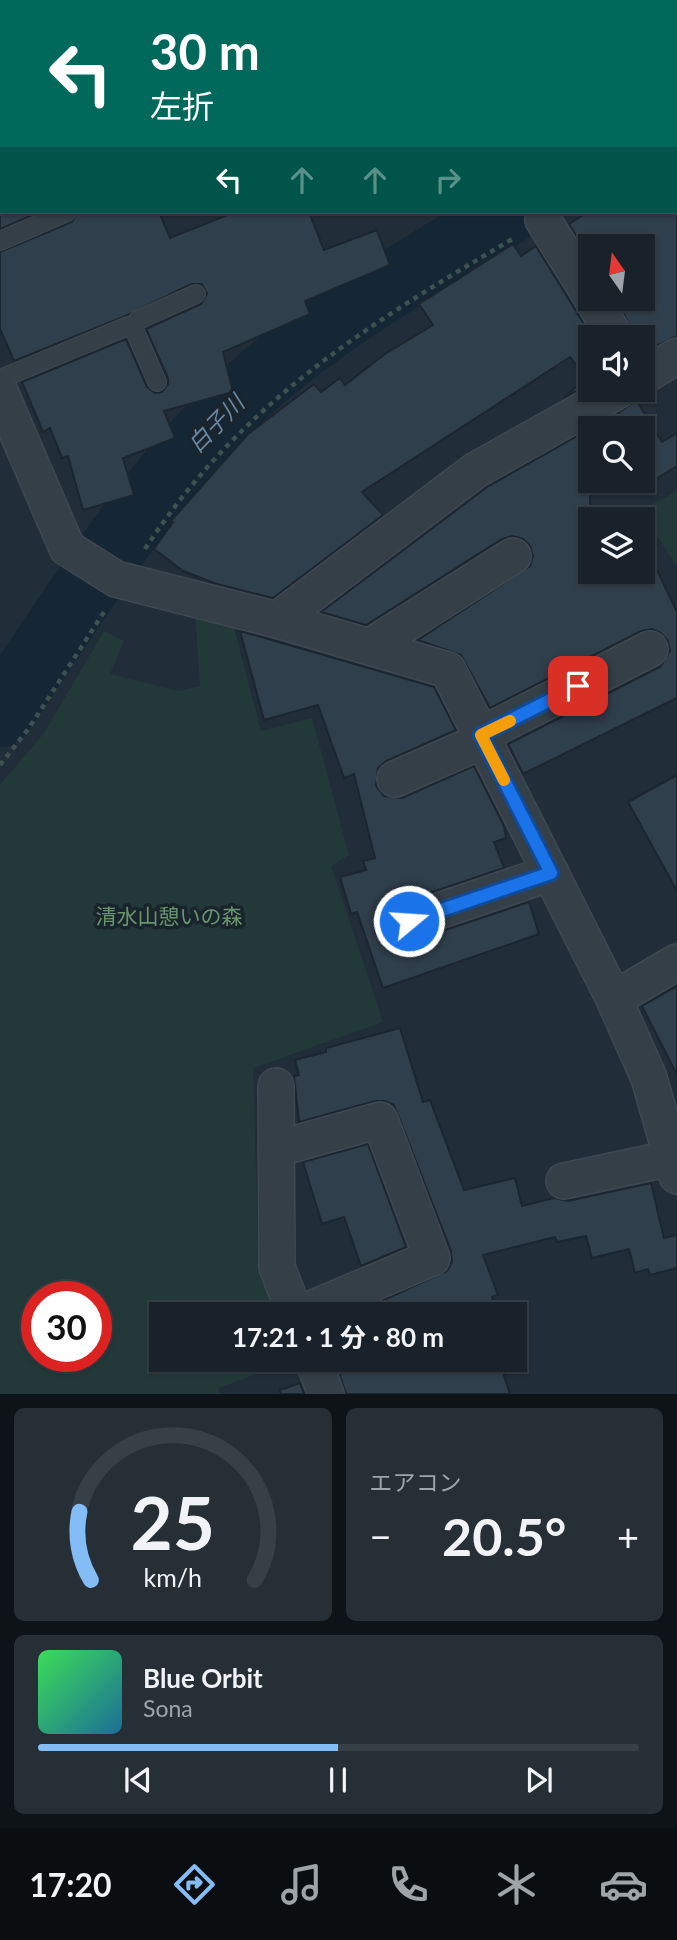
<!DOCTYPE html>
<html lang="ja">
<meta charset="utf-8">
<style>
body{margin:0;font-family:Lato,"Noto Sans JP",sans-serif;background:#262f36;color:#f1f3f6;height:100vh;display:flex;flex-direction:column;font-size:26px;white-space:nowrap}
*{box-sizing:border-box;margin:0}
p{font-size:23px;color:#9fa4a8}
.icon{flex:none;width:38px;height:38px;fill:none;stroke:currentColor;stroke-width:2;stroke-linecap:round;stroke-linejoin:round}
.map{position:relative;height:1394px;overflow:hidden}
.side{display:flex;flex-direction:column;gap:14px;padding:14px;background:#0e1317;flex:1}
.side>*{flex:none}
.guide{position:absolute;left:0px;top:0px;width:677px;height:214px;box-shadow:0 2px 5px #0004,0 0 0 2px #373f47;background:#00695c;color:#fff;overflow:hidden}
.needle{width:46px;rotate:346deg}
.tools{position:absolute;left:578px;top:234px;display:grid;gap:14px}
.tools a{display:grid;place-items:center;width:77px;height:77px;border-radius:0px;background:#19222a;box-shadow:0 2px 5px #0004,0 0 0 2px #373f47;font-size:35px}
.speed{position:absolute;left:21px;top:1281px;display:flex;gap:14px;font-size:35px;font-weight:700;text-align:center}
.speed>*{display:grid;place-content:center;width:91px;height:91px;border-radius:50%;background:#19222a;box-shadow:0 2px 5px #0004,0 0 0 2px #373f47;line-height:1}
.speed .limit{border:10px solid #d22;background:#fff;color:#111}
.pin{position:absolute;display:grid;place-items:center;width:60px;height:60px;color:#fff;margin:-30px;border-radius:14px;box-shadow:0 4px 10px #0006}
.me{position:absolute;width:77px;margin:-38px;rotate:72deg;stroke-linejoin:round;filter:drop-shadow(0 0 5px #0008)}
.turn{display:flex;align-items:center;gap:24px;height:147px;padding:0 35px;font-size:32px}
.turn .icon{width:91px;height:91px;stroke-width:2.5}
.turn b{display:block;font-size:49px;line-height:60px}
.lanes{display:flex;align-items:center;height:66px;padding:0 35px;background:#0003;justify-content:center;gap:35px;direction:ltr}
.lanes .off{opacity:.35}
.big{font-size:52px;font-weight:700;line-height:1.1}
.side .card{flex:1;display:flex;flex-direction:column;justify-content:center;gap:10px;min-width:0;padding:0 24px;border-radius:10px;background:#262f36}
.side .dial{align-items:center;gap:0}
.dial svg{height:182px;overflow:visible;fill:none;stroke:#373f47;stroke-width:7;stroke-linecap:round;text-anchor:middle}
.dial text{fill:#f1f3f6;stroke:none}
.song{display:flex;align-items:center;gap:21px}
.cover{width:84px;height:84px;border-radius:10px;background:linear-gradient(135deg,hsl(130 70% 55%),hsl(200 70% 35%))}
.played{height:7px;border-radius:4px;background:linear-gradient(90deg,#84bcf5 50%,#373f47 50%)}
.keys{display:flex;justify-content:space-around;direction:ltr}
.heat{display:flex;justify-content:space-between;align-items:center;font-size:38px;direction:ltr}
.side .tiles{flex:1;display:grid;gap:14px;grid-template-columns:1fr 1fr}
.card:last-child{grid-column:span 2}
.trip{position:absolute;left:149px;top:1302px;width:378px;height:70px;border-radius:0px;background:#19222a;box-shadow:0 2px 5px #0004,0 0 0 2px #373f47;font-weight:700;line-height:70px;text-align:center}
.dock{display:flex;height:112px;justify-content:space-around;align-items:center;background:#0a0e11;color:#9fa4a8}
.dock .icon{width:49px;height:49px}
.dock .selected{color:#84bcf5}
.dock b{font-size:32px;color:#f1f3f6}
.map>svg:first-child{display:block}
.green{fill:#233939;fill-rule:evenodd}
.lines{fill:none;stroke-linecap:round;stroke-linejoin:round}
.river{stroke:#152635;stroke-width:66}
.building{fill:#303f4c;stroke:#1c262f;stroke-width:2}
.lane-casing{stroke:#3e4852;stroke-width:20}
.street-casing{stroke:#3e4852;stroke-width:38}
.path{stroke:#3c5150;stroke-width:4.5;stroke-dasharray:5 5;stroke-linecap:butt}
.lane{stroke:#353f48;stroke-width:18}
.street{stroke:#353f48;stroke-width:35}
.route-casing{stroke:#114b97;stroke-width:18}
.route{stroke:#1a73e8;stroke-width:12}
.slow{stroke:#f59e0b;stroke-width:12}
.labels{text-anchor:middle;stroke-width:7;stroke-linejoin:round;paint-order:stroke}
.park-label{font-size:21px;fill:#67956d;stroke:#1a242d}
.water-label{font-size:23px;font-style:italic;fill:#6988a3;stroke:#1a242d}
</style>
<div class="map">
<svg width="677" height="1394" viewBox="0 0 677 1394">
<rect width="100%" height="100%" fill="#212d38"/>
<path class="green" d="M677,491V566L640,511Z
M195,612L232,620L261,731L312,718L349,855L331,866L383,1022L253,1068L259,1273L275,1314H161V1360H294L219,1388L220,1394H0V785L44,733L104,631L124,641L110,674L179,691L200,686ZM37,1297H96V1356H37Z"/>
<g class="lines">
<path class="river" d="M676,103L677,102
M0,714C78,601 151,478 253,386C330,317 422,267 508,212"/>
</g>
<path class="building" d="M0,212H39L0,229Z
M78,212H159L170,238L235,212H309L324,250L377,230L390,265L305,301L310,314L223,352L233,392L164,411L175,438L123,458L134,495L83,510L68,456L62,458L50,428L43,432L22,382L126,339L147,387L155,393L162,392L168,384V378L146,329L201,304L207,294L202,284H191L128,315L14,361L0,329V252L72,222Z
M588,212H677V336L642,353V338H636L616,299H642V247H590V257L569,224Z
M513,244L521,256L536,246L590,334V383L564,398L586,378L570,357L362,492L383,515L273,598L217,584L183,571L154,549L173,522L171,521L248,434L314,384L321,392L340,378L345,385L385,354L433,325L419,304Z
M636,400L662,442L677,433V466L638,490L636,481H642V429H623L619,413Z
M590,429V572H658L677,612V698L523,774L508,744L660,667L670,651L668,641L661,633L652,629L641,631L490,708L461,655L418,640L530,566L533,556L530,546L523,539L513,536L502,539L366,625L321,612L487,487Z
M240,631L434,687L456,730L386,761L378,768L376,786L384,796L402,798L474,766L504,826L506,838L494,842L504,868L402,902L389,916L390,927L395,936L404,941L415,940L529,902L539,934L383,988L357,912L351,914L340,877L366,870L363,861L375,858L354,774L344,778L318,705L264,720Z
M677,775V891L628,802Z
M677,986V1075L642,1006Z
M400,1028L423,1102L430,1100L464,1190L515,1178L522,1206L554,1198L568,1201L651,1183L664,1238L677,1235V1268L650,1275L648,1269L635,1273L629,1249L592,1258L586,1236L557,1242L555,1237L483,1255L498,1295L492,1297L497,1314H379L375,1304L447,1271L452,1262L451,1251L394,1105L385,1101H375L299,1122L294,1076L299,1075L295,1060L326,1052V1048Z
M368,1144L406,1247L361,1266L344,1217L322,1224L303,1162Z
M364,1360H499L510,1394H346L338,1369Z
M300,1383L304,1394H281L280,1390Z"/>
<g class="lines">
<defs>
<path id="lane" d="M319,0L320,2
M676,57L677,56
M0,125L2,124
M0,241L67,212
M132,327L138,320L196,294
M0,379L128,326L134,329L157,382"/>
<path id="street" d="M543,220L590,295
M592,299L616,338
M642,377L677,356
M0,392L67,548L116,579L277,620L448,670L614,999L649,1078L677,1176
M277,620L476,470L619,390
M369,647L513,556
M481,735L650,649
M395,779L484,740
M409,921L551,873
M614,999L677,962
M276,1086L277,1267L295,1314
M276,1149L380,1120L432,1258L299,1314
M564,1181L672,1158
M313,1360L326,1394"/>
</defs>
<use href="#lane" class="lane-casing"/>
<use href="#street" class="street-casing"/>
<path class="path" d="M676,136L677,135
M145,549C241,402 367,325 514,238
M0,765L29,728L104,612"/>
<use href="#lane" class="lane"/>
<use href="#street" class="street"/>
</g>
<g class="lines">
<defs>
<path id="route" d="M409,921L551,873L481,735L578,686"/>
</defs>
<use href="#route" class="route-casing"/>
<use href="#route" class="route"/>
<path class="slow" d="M504,780L481,735L510,721"/>
</g>
<g class="labels">
<g class="park-label">
<text x="169" y="924">清水山憩いの森</text>
</g>
<g class="water-label">
<text transform="translate(216 424) rotate(-46)" y="8">白子川</text>
</g>
</g>
</svg>
<div class="tools">
<a><svg class="needle" viewBox="-14 -14 28 28"><path d="M0-13l5 13h-10z" fill="#e53935"/><path d="M0 13l5-13h-10z" fill="#9fa4a8"/></svg></a>
<a><svg class="icon" aria-label="sound" viewBox="0 0 24 24"><path d="M4 9h4l5-4v14l-5-4H4zM17 9q2 3 0 6"/></svg></a>
<a><svg class="icon" aria-label="search" viewBox="0 0 24 24"><circle cx="10" cy="10" r="6"/><path d="M15 15l6 6"/></svg></a>
<a><svg class="icon" aria-label="layers" viewBox="0 0 24 24"><path d="M12 4l9 5-9 5-9-5zM3 14l9 5 9-5"/></svg></a>
</div>
<div class="speed"><div class="limit">30</div></div>
<div class="pin" style="left:578px;top:686px;background:#d93025"><svg class="icon" aria-label="arrive" viewBox="0 0 24 24"><path d="M6 21V4h12l-3 4 3 4H6"/></svg></div>
<svg class="me" style="left:409px;top:921px" viewBox="-20 -20 40 40"><circle r="17" fill="#1a73e8" stroke="#fff" stroke-width="3"/><path d="M0-11L8 9 0 5-8 9z" fill="#fff"/></svg>
<div class="trip">17:21 · 1 分 · 80 m</div>
<div class="guide">
<div class="turn"><svg class="icon" aria-label="left" viewBox="0 0 24 24"><path d="M17 20v-9H6M10 6l-5 5 5 5"/></svg><div><b>30 m</b>左折</div></div>
<div class="lanes"><svg class="icon" aria-label="left" viewBox="0 0 24 24"><path d="M17 20v-9H6M10 6l-5 5 5 5"/></svg><svg class="icon off" aria-label="ahead" viewBox="0 0 24 24"><path d="M12 20V5M6 11l6-6 6 6"/></svg><svg class="icon off" aria-label="ahead" viewBox="0 0 24 24"><path d="M12 20V5M6 11l6-6 6 6"/></svg><svg class="icon off" aria-label="right" viewBox="0 0 24 24"><path d="M7 20v-9h11M14 6l5 5-5 5"/></svg></div>
</div>
</div>
<section class="side">
<div class="tiles">
<div class="card dial"><svg viewBox="0 0 100 80">
<path d="M14 69A42 42 0 1 1 86 69"/>
<path d="M14 69A42 42 0 0 1 9 39" stroke="#84bcf5"/>
<text x="50" y="56" font-size="32" font-weight="700">25</text>
<text x="50" y="72" font-size="11">km/h</text>
</svg></div>
<div class="card"><p>エアコン</p>
<div class="heat"><a>−</a><b class="big">20.5°</b><a>+</a></div>
</div>
<div class="card">
<div class="song"><i class="cover"></i><div><b>Blue Orbit</b><p>Sona</p></div></div>
<div class="played"></div>
<div class="keys"><svg class="icon" aria-label="previous" viewBox="0 0 24 24"><path d="M18 5L8 12l10 7zM5 5v14"/></svg><svg class="icon" aria-label="pause" viewBox="0 0 24 24"><path d="M8 5v14M16 5v14"/></svg><svg class="icon" aria-label="next" viewBox="0 0 24 24"><path d="M6 5l10 7-10 7zM19 5v14"/></svg></div>
</div>
</div>
</section>
<nav class="dock">
<b>17:20</b>
<svg class="icon selected" aria-label="directions" viewBox="0 0 24 24"><path d="M12 3l9 9-9 9-9-9zM9 14v-3h6M13 9l2 2-2 2"/></svg>
<svg class="icon" aria-label="music" viewBox="0 0 24 24"><path d="M9 18V5l10-2v13"/><circle cx="6" cy="18" r="3"/><circle cx="16" cy="16" r="3"/></svg>
<svg class="icon" aria-label="phone" viewBox="0 0 24 24"><path d="M5 4h4l2 5-3 2q2 4 5 5l2-3 5 2v4C11 20 4 13 5 4z"/></svg>
<svg class="icon" aria-label="climate" viewBox="0 0 24 24"><path d="M12 3v18M4 7l16 10M4 17L20 7"/></svg>
<svg class="icon" aria-label="car" viewBox="0 0 24 24"><path d="M5 17H2v-5l4-1 3-4h7l3 4 3 1v5h-3M9 17h6M6 11h13"/><circle cx="7" cy="17" r="2"/><circle cx="17" cy="17" r="2"/></svg>
</nav>
